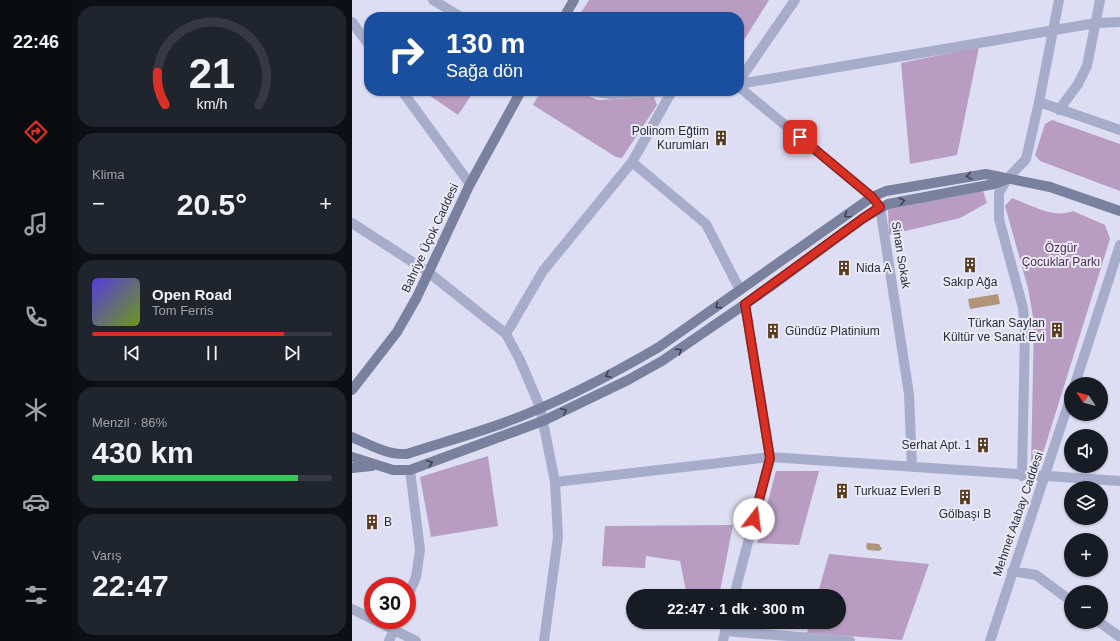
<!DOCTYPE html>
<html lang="tr">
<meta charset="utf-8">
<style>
body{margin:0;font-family:Helvetica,sans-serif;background:#20242c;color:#f1f3f6;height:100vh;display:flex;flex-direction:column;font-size:15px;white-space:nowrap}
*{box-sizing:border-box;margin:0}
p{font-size:13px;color:#9ea1a6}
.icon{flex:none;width:22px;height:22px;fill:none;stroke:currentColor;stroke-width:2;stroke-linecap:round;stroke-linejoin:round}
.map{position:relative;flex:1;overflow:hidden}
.side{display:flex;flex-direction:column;gap:6px;padding:6px;background:#0d0f14;width:280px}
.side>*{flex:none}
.hud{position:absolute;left:12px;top:12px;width:380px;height:84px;border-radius:16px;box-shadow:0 1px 3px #0004;background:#1a4fa0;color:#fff;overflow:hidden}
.needle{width:26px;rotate:305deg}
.controls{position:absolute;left:712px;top:377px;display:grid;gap:8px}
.controls a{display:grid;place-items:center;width:44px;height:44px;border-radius:50%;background:#171b24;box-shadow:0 1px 3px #0004;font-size:20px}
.speed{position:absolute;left:12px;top:577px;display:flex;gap:8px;font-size:20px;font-weight:700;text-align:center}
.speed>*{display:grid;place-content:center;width:52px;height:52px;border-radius:50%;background:#171b24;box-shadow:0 1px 3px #0004;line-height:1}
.speed .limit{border:6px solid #d22;background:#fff;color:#111}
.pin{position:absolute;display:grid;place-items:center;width:34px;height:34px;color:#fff;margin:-17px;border-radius:8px;box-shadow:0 2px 6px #0006}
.me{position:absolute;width:44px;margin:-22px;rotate:15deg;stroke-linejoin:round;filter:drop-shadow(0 0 3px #0008)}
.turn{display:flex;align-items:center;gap:14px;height:84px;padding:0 16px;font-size:18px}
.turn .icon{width:52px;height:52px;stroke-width:2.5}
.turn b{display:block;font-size:28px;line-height:34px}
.big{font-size:30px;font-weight:700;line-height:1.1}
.side .tile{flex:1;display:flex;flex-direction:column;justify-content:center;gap:6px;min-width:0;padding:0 14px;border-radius:16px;background:#20242c}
.side .dial{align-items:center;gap:0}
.dial svg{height:104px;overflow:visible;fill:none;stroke:#363941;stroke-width:7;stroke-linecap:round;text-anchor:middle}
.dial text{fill:#f1f3f6;stroke:none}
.song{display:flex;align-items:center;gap:12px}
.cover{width:48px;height:48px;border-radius:6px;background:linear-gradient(135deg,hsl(250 70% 55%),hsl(80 70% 35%))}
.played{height:4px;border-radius:2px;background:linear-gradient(90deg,#d93025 80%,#363941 80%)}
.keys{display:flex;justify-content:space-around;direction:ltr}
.heat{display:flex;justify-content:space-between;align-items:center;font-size:22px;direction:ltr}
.charge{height:6px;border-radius:3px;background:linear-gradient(90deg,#34c759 86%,#363941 0)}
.trip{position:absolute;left:274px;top:589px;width:220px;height:40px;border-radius:20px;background:#171b24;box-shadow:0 1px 3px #0004;font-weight:700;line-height:40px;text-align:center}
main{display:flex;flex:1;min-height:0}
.tab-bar{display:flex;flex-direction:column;width:72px;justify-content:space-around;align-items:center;background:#090b0e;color:#9ea1a6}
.tab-bar .icon{width:28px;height:28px}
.tab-bar .selected{color:#d93025}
.tab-bar b{font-size:18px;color:#f1f3f6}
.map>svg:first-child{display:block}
.green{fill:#b99cc2}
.water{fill:#b0957b}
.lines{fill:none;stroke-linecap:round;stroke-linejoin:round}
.minor{stroke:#a8accb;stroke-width:10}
.secondary{stroke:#7a819f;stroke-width:10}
.oneway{stroke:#3d4152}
.route-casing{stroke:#8d1f18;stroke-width:10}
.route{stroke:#d93025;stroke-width:7}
.labels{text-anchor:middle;stroke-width:4;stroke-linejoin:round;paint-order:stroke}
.poi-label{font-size:12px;fill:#292c38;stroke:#eaeafa;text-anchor:start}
.street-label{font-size:12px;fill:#292c38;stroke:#eaeafa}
.park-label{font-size:12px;fill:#4e2c57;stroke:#eaeafa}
</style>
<main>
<nav class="tab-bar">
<b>22:46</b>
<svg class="icon selected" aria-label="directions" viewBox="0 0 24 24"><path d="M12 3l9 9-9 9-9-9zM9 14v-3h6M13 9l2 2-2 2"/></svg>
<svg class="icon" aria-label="music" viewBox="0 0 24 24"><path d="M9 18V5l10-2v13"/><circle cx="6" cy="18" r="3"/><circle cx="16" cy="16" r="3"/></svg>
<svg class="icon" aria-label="phone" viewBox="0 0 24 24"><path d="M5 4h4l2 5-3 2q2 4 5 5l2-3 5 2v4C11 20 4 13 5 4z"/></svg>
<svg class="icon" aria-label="climate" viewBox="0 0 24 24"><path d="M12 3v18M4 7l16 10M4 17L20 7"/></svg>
<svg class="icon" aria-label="car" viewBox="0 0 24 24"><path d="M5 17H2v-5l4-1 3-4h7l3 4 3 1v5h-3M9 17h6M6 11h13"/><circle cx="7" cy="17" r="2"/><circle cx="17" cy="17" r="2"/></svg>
<svg class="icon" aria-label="filters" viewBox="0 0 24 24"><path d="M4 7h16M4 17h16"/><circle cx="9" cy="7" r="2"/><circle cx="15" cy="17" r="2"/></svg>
</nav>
<section class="side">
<div class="tile dial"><svg viewBox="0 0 100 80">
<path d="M14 69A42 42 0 1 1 86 69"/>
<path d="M14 69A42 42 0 0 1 8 44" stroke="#d93025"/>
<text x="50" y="56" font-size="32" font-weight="700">21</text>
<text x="50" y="72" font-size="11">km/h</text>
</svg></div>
<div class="tile"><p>Klima</p>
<div class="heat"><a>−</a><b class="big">20.5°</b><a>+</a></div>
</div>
<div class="tile">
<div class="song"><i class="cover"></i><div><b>Open Road</b><p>Tom Ferris</p></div></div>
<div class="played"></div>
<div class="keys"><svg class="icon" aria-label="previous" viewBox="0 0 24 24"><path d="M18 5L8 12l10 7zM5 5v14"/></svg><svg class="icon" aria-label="pause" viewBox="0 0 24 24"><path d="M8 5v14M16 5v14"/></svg><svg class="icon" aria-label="next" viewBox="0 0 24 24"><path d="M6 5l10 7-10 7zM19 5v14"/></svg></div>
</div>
<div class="tile"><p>Menzil · 86%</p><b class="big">430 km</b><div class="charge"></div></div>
<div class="tile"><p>Varış</p><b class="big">22:47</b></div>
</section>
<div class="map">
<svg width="768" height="641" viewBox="0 0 768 641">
<rect width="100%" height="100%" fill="#dddef3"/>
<path class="green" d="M237,0H417L387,48V17H226Z
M627,47L605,155L558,164L549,63Z
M71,91H122L106,115Z
M189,91H227L246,100L302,97L305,105L270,158L264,157L181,105Z
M700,120L768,144V191L688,161L683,155L693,124Z
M631,191L635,203L608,218L537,235L536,209Z
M660,198C678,205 702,219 721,211L753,225L758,239L687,466L679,465L682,323L676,288L653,206Z
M136,456L146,526L79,537L68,477Z
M424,471H467L447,545L405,543Z
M381,525L367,596H335L328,561L294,556L293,568L250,566L253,526Z
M477,554L577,564L550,640L455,633L458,622H487V596H465Z"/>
<path class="water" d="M646,294L648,304L618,309L616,299Z
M515,543L527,544L530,549L527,551L516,550L514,547Z"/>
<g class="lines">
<path class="minor" d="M81,0L109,17
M0,22L17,45
M387,81L443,0
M387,84L744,23L768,22
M387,87L520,197L528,207L557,394L560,467
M50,91L118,184
M238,91L259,94L319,91
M687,102L768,130
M707,110L726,84L735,66L748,0
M280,162L354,224L388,290
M0,223L76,272L154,334L168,360L188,407L203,482L206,537L192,641
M154,334L191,271L280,162L320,91
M723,384L768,245
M670,476L673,329L671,308L647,219V193L655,179L674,159L687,102L707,0
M203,482L418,457L768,481
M660,571L684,575L719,601
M382,596L418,457L393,304
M55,598L64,577L68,550L58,470
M0,609L64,641
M747,622L768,637
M373,631L498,641
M37,641L46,620
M371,641L375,622
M638,641L719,396"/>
<path class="secondary" d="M212,17L222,0
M0,390L45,332L65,297L118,184L169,91
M0,437C18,445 35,455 55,454C88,443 122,434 154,422C206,403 259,375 307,347L520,197L534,191L634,174L698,187L768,211
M0,457L41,470H58L191,421L276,380L310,361L418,287L510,219L536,204L642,184L655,179
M0,468L20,466"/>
</g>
<defs><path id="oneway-chevron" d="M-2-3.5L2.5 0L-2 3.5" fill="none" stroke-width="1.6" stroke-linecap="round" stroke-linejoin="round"/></defs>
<g class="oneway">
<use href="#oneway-chevron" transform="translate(617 176) rotate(172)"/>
<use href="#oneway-chevron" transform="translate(550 201) rotate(-12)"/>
<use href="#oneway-chevron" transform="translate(495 215) rotate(145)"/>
<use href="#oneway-chevron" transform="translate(366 306) rotate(144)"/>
<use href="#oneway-chevron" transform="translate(327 351) rotate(-35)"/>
<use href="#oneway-chevron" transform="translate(256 375) rotate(154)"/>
<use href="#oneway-chevron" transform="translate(212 411) rotate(-26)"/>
<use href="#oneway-chevron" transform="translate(78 463) rotate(-20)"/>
</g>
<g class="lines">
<defs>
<path id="route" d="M402,519L418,458L393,304L510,219L528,207L520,197L448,137"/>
</defs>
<use href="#route" class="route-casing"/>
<use href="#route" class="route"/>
</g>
<defs>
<symbol id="building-bare" viewBox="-9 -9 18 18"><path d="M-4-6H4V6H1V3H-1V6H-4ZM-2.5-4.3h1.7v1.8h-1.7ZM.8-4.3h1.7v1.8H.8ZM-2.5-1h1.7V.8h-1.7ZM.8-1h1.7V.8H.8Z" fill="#5a3c1d" stroke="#eaeafa" stroke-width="2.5" paint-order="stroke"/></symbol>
</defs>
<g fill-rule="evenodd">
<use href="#building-bare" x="358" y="127" width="22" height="22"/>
<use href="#building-bare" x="607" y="254" width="22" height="22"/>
<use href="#building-bare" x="481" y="257" width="22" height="22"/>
<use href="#building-bare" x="694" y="319" width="22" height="22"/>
<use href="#building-bare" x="410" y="320" width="22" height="22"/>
<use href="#building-bare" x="620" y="434" width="22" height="22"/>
<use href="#building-bare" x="479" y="480" width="22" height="22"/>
<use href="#building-bare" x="602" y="486" width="22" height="22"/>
<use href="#building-bare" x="9" y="511" width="22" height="22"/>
</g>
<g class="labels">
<g class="poi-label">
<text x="357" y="135" text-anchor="end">Polinom Eğtim<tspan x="357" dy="14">Kurumları</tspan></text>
<text x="504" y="272">Nida A</text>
<text x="618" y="286" text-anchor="middle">Sakıp Ağa</text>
<text x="693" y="327" text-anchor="end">Türkan Saylan<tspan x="693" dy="14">Kültür ve Sanat Evi</tspan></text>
<text x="433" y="335">Gündüz Platinium</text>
<text x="619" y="449" text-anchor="end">Serhat Apt. 1</text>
<text x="502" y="495">Turkuaz Evleri B</text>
<text x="613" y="518" text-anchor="middle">Gölbaşı B</text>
<text x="32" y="526">B</text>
</g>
<g class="street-label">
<text transform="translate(78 238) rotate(-65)" y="4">Bahriye Üçok Caddesi</text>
<text transform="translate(549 255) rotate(81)" y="4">Sinan Sokak</text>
<text transform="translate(666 514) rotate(-71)" y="4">Mehmet Atabay Caddesi</text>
</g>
<g class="park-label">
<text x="709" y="252">Özgür<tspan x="709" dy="14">Çocuklar Parkı</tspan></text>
</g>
</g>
</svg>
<div class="controls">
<a><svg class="needle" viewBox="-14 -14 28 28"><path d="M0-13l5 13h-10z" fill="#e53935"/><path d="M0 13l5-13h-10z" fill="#9ea1a6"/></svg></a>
<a><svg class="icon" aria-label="sound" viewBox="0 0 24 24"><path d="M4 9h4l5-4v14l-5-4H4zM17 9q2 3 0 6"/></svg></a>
<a><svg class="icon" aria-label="layers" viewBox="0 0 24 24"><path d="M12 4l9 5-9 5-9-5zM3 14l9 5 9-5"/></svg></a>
<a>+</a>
<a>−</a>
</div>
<div class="speed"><div class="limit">30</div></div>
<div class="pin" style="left:448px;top:137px;background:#d93025"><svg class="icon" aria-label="arrive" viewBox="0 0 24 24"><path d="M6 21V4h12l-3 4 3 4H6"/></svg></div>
<svg class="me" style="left:402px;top:519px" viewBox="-20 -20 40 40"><circle r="19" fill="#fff"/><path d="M0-13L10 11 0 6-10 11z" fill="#d93025"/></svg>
<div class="trip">22:47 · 1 dk · 300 m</div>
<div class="hud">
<div class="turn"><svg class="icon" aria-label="right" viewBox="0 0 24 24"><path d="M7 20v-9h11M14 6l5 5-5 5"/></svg><div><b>130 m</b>Sağa dön</div></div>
</div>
</div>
</main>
